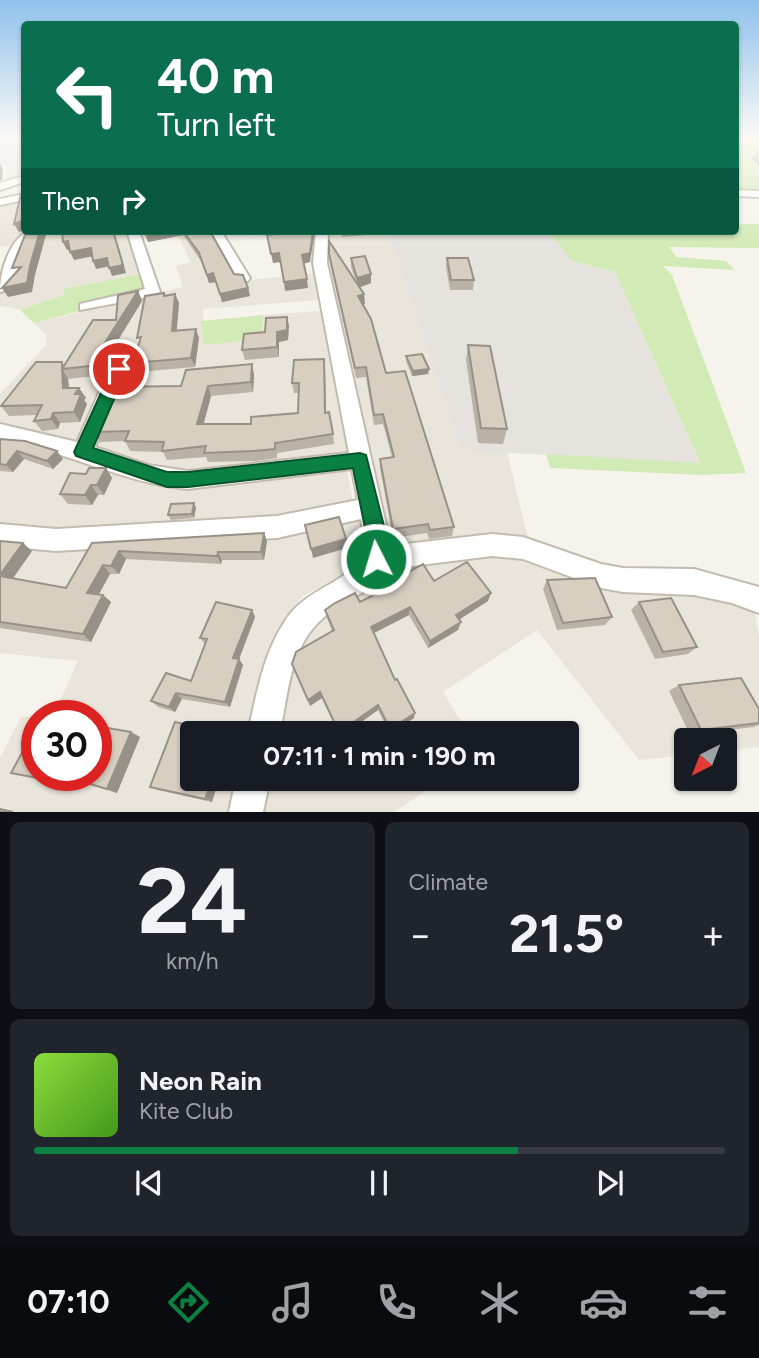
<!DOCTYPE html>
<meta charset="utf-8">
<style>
body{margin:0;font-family:Figtree,sans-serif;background:#20242c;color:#f1f3f6;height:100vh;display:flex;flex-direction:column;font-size:26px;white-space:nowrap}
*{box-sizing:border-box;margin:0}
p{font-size:23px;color:#9ea1a6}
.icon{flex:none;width:38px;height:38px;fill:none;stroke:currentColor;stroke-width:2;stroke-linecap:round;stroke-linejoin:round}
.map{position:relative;height:812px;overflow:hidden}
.details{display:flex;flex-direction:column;gap:10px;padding:10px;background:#0d0f14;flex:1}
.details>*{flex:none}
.banner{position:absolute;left:21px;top:21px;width:718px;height:214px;border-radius:7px;box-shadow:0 2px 5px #0004;background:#0b6e4f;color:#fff;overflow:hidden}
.needle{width:46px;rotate:222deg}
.buttons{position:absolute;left:674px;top:728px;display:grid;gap:14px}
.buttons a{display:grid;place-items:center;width:63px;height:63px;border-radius:7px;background:#171b24;box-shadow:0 2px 5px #0004;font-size:35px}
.speed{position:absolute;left:21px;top:700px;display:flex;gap:14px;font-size:35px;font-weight:700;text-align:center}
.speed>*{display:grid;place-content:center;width:91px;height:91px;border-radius:50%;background:#171b24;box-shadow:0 2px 5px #0004;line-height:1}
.speed .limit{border:10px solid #d22;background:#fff;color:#111}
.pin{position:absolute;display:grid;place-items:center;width:60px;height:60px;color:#fff;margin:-30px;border:4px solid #fff;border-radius:50%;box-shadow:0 2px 7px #0007}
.me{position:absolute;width:77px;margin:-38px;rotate:355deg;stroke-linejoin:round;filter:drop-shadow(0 0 5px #0008)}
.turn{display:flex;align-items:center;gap:24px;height:147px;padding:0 21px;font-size:32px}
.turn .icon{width:91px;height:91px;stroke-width:2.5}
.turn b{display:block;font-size:49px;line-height:60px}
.then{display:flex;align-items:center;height:66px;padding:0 21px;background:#0003;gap:14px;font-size:26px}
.big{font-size:52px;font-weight:700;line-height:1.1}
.details .widget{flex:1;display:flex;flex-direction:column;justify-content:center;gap:10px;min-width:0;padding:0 24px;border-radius:10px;background:#20242c}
.details .dial{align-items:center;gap:0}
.dial b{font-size:91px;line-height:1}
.song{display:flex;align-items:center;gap:21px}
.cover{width:84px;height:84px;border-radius:10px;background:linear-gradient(135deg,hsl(90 70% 55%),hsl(100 70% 35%))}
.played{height:7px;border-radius:4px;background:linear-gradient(90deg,#0b8043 70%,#363941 70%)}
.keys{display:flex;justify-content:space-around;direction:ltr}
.heat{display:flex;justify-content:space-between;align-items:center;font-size:38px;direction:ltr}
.details .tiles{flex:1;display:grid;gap:10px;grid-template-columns:1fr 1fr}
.widget:last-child{grid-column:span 2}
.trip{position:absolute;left:180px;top:721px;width:399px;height:70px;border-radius:7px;background:#171b24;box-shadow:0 2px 5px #0004;font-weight:700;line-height:70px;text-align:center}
.tabs{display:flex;height:112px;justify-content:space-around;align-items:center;background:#090b0e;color:#9ea1a6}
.tabs .icon{width:49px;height:49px}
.tabs .active{color:#0b8043}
.tabs b{font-size:32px;color:#f1f3f6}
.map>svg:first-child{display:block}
.residential{fill:#eae5da}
.industrial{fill:#e6e2dd}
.green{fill:#d2eab5}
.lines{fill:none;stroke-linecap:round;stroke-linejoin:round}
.minor-casing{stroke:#c2bbae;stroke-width:4}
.primary-casing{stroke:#e6c16a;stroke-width:3}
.minor{fill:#fff;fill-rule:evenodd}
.primary{fill:#ffe39c;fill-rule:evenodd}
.wall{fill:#bab2a6}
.shaded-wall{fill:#979187}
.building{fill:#d8cfc1;stroke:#979187;stroke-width:2}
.route{fill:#0b8043;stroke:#07532c;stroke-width:2}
</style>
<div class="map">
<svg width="759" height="812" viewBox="0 0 759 812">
<rect width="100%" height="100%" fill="#f6f3ec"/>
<path class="residential" d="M24,199V231H33L19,237L14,245L0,247V205Z
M43,231H129L141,274L65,289V295L20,310L0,306V291L8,289Z
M176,231H211L239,281L314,273L319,300L203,309L204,344L262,339L263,315L320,311L348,439V452L195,473L149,467L92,448L137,345L124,346L79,443L0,424V394L46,345L47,336L34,323L183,287L176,266L191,262Z
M326,231H387L462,449L507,452L528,538H489L388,551L323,264Z
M0,437L150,480L347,470L353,501L348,507L272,520L46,534L0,525Z
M361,517L367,543L354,571L303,596L287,615L272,648L253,733H192V779H243L236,812H0V758L21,717H37V775H96V716H53L78,661L0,653V543Z
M516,554L719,594L754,606L759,636V747L725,751L724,740H686V755L639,760L537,630L443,692L468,733H273L286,675L303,633L324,612L372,582L383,568Z
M263,779H443L394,812H256Z"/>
<path class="industrial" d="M0,136H24V176L7,182V166L0,167Z
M387,231H548L572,261L615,272L700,464L462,450Z"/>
<path class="green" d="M735,144L759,147V192L735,191Z
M741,224H759V248L669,247L676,257L726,261L735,270L663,266L672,275L746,473L703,475L550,468L546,454L700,463L615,272L572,261L548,231H648L721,235L735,231V227Z
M141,274L144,291L78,305L79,311L34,323L20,310L64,295V289Z
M263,315L262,339L204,345L201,321Z"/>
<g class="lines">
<defs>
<path id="minor" d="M24,176V182L0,190V183Z
M735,190L759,191V197L735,196Z
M24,194V200L0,205V199Z
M28,231H44L27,242L11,289L0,292C0,271 9,241 28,231Z
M127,231H139L160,292L153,296L80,310V304L145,289Z
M209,231H221L250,278L248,281H238Z
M316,231H328L327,263L389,538L388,546L492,534L523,537L601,564L623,568L694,569L759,587V613L732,603L694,595L623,592L601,588L523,559L492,556L381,570C370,596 343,600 323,618C290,646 288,694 280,733H248C256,696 263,654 285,621C315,575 374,588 361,519L277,538L56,551L0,546V524L56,529L277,516L358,500L352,469L188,489C125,484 65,450 0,440V424L77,442L119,348L128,343L137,348L95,447L148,465L188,471L349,453L313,263Z
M236,779H270L263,812H229Z"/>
<path id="primary" d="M735,137L759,139V147L735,145Z"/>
</defs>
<use href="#minor" class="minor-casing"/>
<use href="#primary" class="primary-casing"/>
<use href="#minor" class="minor"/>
<use href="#primary" class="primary"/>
</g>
<path class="wall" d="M13,136H24V142Z
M756,152L759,153V166L752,159Z
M144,231H210L234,274L248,288L250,296L222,302L216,282L209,283L201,261L183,235L148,242Z
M341,231H367V235L342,237Z
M329,254L356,281L351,267V258L371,274V283L359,287L365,304H363L386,373L454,527L452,536L429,539L427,533L393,538L380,468V459L392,457L383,424L374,425L366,377L356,378L330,263Z
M447,258L474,280L473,290H450L446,267Z
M138,291L142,301L96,376L68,379L69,388H79L86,398L84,400L87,404L80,422L60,423L58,429L42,431L34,421L37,415L9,416L1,406L64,366L116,320Z
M175,294L179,303L176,331L199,338L195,367L138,372L133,363L165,296Z
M287,317L289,326L288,340L279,342V357L245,360L242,350Z
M468,345L507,429L503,444L478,443L466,360Z
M406,356L429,369L428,374L412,376L406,361Z
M325,369L326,413L333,434L334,444L277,453V458L256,461L208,462L206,457L167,460L163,452L130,451L125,441L100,442L94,432L181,386L254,374L253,392L211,396L203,424H251L298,413L299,393H294L292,383Z
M0,439L63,459L53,469L24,459L13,472L0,471Z
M106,468L112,478L104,495H98L92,505L68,504L60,494L86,474Z
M196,508L194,518L171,520L168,515Z
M264,533L267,541L264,560H222L221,564L126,559L119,574H110L99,594L103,595L111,602L91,642L0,628V541L32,551L13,578L66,588L92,543Z
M393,580L434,581L488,601L459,619L458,630L428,648L409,615L374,633L395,680L414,718L392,733H389L378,710L346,733H338L322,698L310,706L292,664L332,631L327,618L325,610L360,602L393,586Z
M547,580L612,617L605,625L557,630L543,589Z
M639,602L697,647L688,654L655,659L631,610Z
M252,610L255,617L239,659L243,665L230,707L182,699L175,712L158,707L151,701L191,681L205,644L200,638Z
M679,685L759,709V725L753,727L690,735L669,691Z
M175,722L227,733H192V779H219L212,802L158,790L150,787Z
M140,737L117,793L81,782L75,786L25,776L11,773Z"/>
<path class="shaded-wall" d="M0,163L3,169L2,180H0Z
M24,220V230L19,232L14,224Z
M40,231H47L35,275L32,292L8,297L2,288L30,266Z
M113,231H114L126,273L112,276L109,268Z
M161,231H182L183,235L148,242L145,234Z
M313,231H315L310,262L303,264L302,255Z
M68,241L72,249L67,250L63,242Z
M91,248L94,256L74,260L70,252Z
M279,253L281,262L273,263L271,254Z
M107,258L111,266L96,269L93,261Z
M213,273L216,282L209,283L207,275Z
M371,274V283L358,288L357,278Z
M307,279L308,288L285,291L284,282Z
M248,288L250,296L222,302L220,294Z
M138,291L142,301L96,376L90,366Z
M175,294L179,303L176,340L172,331Z
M364,294L365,304L358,305V296Z
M287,317L289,326L288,340L279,342V357L277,347V332Z
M196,329L199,338L195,367L191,358Z
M324,359L325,369L326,423L325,413Z
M62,362L66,369H62L68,379L70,398L63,388Z
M252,364L254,374L253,392L251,382Z
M429,369L428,374L412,376L413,371Z
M208,386L211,396L201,434L197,424Z
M79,388L86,398L84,400L87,404L80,422L74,412L75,394Z
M53,413L60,423L58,429L51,419Z
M17,451L24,459L13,472L6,465Z
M57,451L63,459L53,469L47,461Z
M106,468L112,478L104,495L97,485Z
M91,485L98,495L92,505L85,495Z
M194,503L196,508L194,518L192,514Z
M264,533L267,541L264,560L261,552Z
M346,539L347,548L313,558L311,549Z
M23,543L32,551L9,584L0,577V575Z
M119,551L126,559L119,574L111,566Z
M218,552L222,560L221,564L217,556Z
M103,565L110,574L95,601L87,593Z
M491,593L488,601L454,623L456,615Z
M103,595L111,602L91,642L83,634Z
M410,607L409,615L372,634L371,627Z
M252,610L255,617L239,659L243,665L230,707L225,702L233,658Z
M461,622L458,630L428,648L430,641Z
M320,692L322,698L310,706L308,700Z
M176,693L182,699L175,712L169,707Z
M378,705V710L346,733H339Z
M415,713L414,718L392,733H390V729Z
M131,732L140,737L117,793L107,789Z
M70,778L81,782L75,786L64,783Z
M212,779H219L212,802L205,799Z"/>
<path class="building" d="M21,194H24V220L14,224Z
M31,231H40L30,266L27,283L2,288L21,267L12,268L25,235Z
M62,231H113L123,265L109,268L107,258L93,261L91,248L70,252L68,241L63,242Z
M144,231H161L145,234Z
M183,231H210L234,274L243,275L248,288L220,294L213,273L207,275L199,253Z
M290,231H313L310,253L302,255L307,279L284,282L279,253L271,254L267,235L291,232Z
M329,241L364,294L358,296L371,319L386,373L405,371L454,527L430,530L428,524L393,529L380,459L394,457L383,414L374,415L366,367L355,368L329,254Z
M365,256L371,274L357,278L351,258Z
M447,258H468L474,280H451Z
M138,291L90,366L62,369L93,320H116L118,295Z
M164,293V296L175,294L172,331L196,329L191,358L133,363L141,337L137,338L145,296Z
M287,317V330L277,332V347L242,350L244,334L265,332L266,318Z
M468,345L490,346L507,429L481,428Z
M422,354L429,369L413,371L406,356Z
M324,359L325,413L329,412L333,434L275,443V449L253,451L204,453L206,446L162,451L164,442L125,441L129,431L94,432L114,387L181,386L186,370L252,364L251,382L208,386L197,424H251V417L298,413L299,383H292L294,360Z
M36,362H62L63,388H79L75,394H81L74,412L53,413L51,419L34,421L42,405L1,406Z
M0,439L25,441L57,451L47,461L17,451L6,465L0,464Z
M89,468H106L97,485H91L85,495L60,494L70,473L86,474Z
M194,503L192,514L168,515L171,504Z
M339,517L346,539L311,549L305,525Z
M264,533L261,552H218L217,556L119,551L111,566L103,565L87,593L103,595L83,634L0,622V576L66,588L92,543Z
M0,541L23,543L0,575Z
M467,562L491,593L456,615L461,622L430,641L410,607L371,627L395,680L397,679L415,713L390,729L378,705L339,732L320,692L308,700L292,664L296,652L334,630L325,610L335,603L355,593L360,602L396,584L393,580L423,564L434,581Z
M595,578L612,617L563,623L547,580Z
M671,598L697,647L663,652L639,602Z
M216,602L252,610L233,658L239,659L225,702L176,693L169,707L151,701L166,673L191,681L207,639L200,638Z
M741,678L759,709V723L701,730L679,685Z
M175,722L226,733H192V779H212L205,799L150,787Z
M37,725V775H96V726L131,732L107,789L70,778L64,783L11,773Z
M0,809L13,812H0Z"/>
<linearGradient id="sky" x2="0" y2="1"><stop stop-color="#8fc1ec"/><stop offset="0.55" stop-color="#fbfaf6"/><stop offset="1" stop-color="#fbfaf6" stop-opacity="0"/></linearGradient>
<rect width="759" height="249" fill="url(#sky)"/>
<path class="route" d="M119,364L127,369L93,448L167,472H188L360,453L366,455L387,538L383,566L376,569L369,566L366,559L367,538L353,468L188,487H167L76,456L74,452L112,369Z"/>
</svg>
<div class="buttons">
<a><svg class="needle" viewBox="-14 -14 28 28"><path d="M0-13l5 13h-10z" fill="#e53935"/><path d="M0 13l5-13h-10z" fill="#9ea1a6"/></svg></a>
</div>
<div class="speed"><div class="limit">30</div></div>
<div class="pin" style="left:119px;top:369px;background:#d93025"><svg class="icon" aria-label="arrive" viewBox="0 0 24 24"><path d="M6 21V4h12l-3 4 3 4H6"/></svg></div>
<svg class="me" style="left:376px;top:559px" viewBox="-20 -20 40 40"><circle r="17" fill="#0b8043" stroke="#fff" stroke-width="3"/><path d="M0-11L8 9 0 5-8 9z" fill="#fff"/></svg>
<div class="trip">07:11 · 1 min · 190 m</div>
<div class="banner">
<div class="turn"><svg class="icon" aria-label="left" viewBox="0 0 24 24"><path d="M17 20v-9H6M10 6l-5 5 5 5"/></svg><div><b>40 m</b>Turn left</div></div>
<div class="then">Then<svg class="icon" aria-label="right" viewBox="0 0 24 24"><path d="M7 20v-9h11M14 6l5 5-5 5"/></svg></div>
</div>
</div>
<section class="details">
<div class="tiles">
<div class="widget dial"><b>24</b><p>km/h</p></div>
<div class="widget"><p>Climate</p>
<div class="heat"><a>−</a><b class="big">21.5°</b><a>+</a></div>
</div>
<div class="widget">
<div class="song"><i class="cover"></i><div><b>Neon Rain</b><p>Kite Club</p></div></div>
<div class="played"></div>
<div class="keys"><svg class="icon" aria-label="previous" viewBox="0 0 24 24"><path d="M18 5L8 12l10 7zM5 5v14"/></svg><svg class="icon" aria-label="pause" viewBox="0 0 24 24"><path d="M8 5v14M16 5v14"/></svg><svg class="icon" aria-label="next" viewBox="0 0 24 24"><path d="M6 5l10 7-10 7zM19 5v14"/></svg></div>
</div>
</div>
</section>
<nav class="tabs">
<b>07:10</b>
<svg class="icon active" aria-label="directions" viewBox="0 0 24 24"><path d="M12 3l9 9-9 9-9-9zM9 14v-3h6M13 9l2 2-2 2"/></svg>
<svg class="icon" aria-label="music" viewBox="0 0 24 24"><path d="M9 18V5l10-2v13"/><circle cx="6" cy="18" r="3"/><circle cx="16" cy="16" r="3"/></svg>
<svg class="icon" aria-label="phone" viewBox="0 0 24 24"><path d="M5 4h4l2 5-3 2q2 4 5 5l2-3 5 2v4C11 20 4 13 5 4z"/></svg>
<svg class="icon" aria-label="climate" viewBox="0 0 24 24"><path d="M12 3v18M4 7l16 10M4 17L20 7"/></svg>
<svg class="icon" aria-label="car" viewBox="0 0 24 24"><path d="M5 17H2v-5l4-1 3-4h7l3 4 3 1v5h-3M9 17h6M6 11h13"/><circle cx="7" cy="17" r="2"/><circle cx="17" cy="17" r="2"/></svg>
<svg class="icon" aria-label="filters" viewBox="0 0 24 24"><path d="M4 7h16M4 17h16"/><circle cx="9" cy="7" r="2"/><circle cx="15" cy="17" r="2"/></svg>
</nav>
